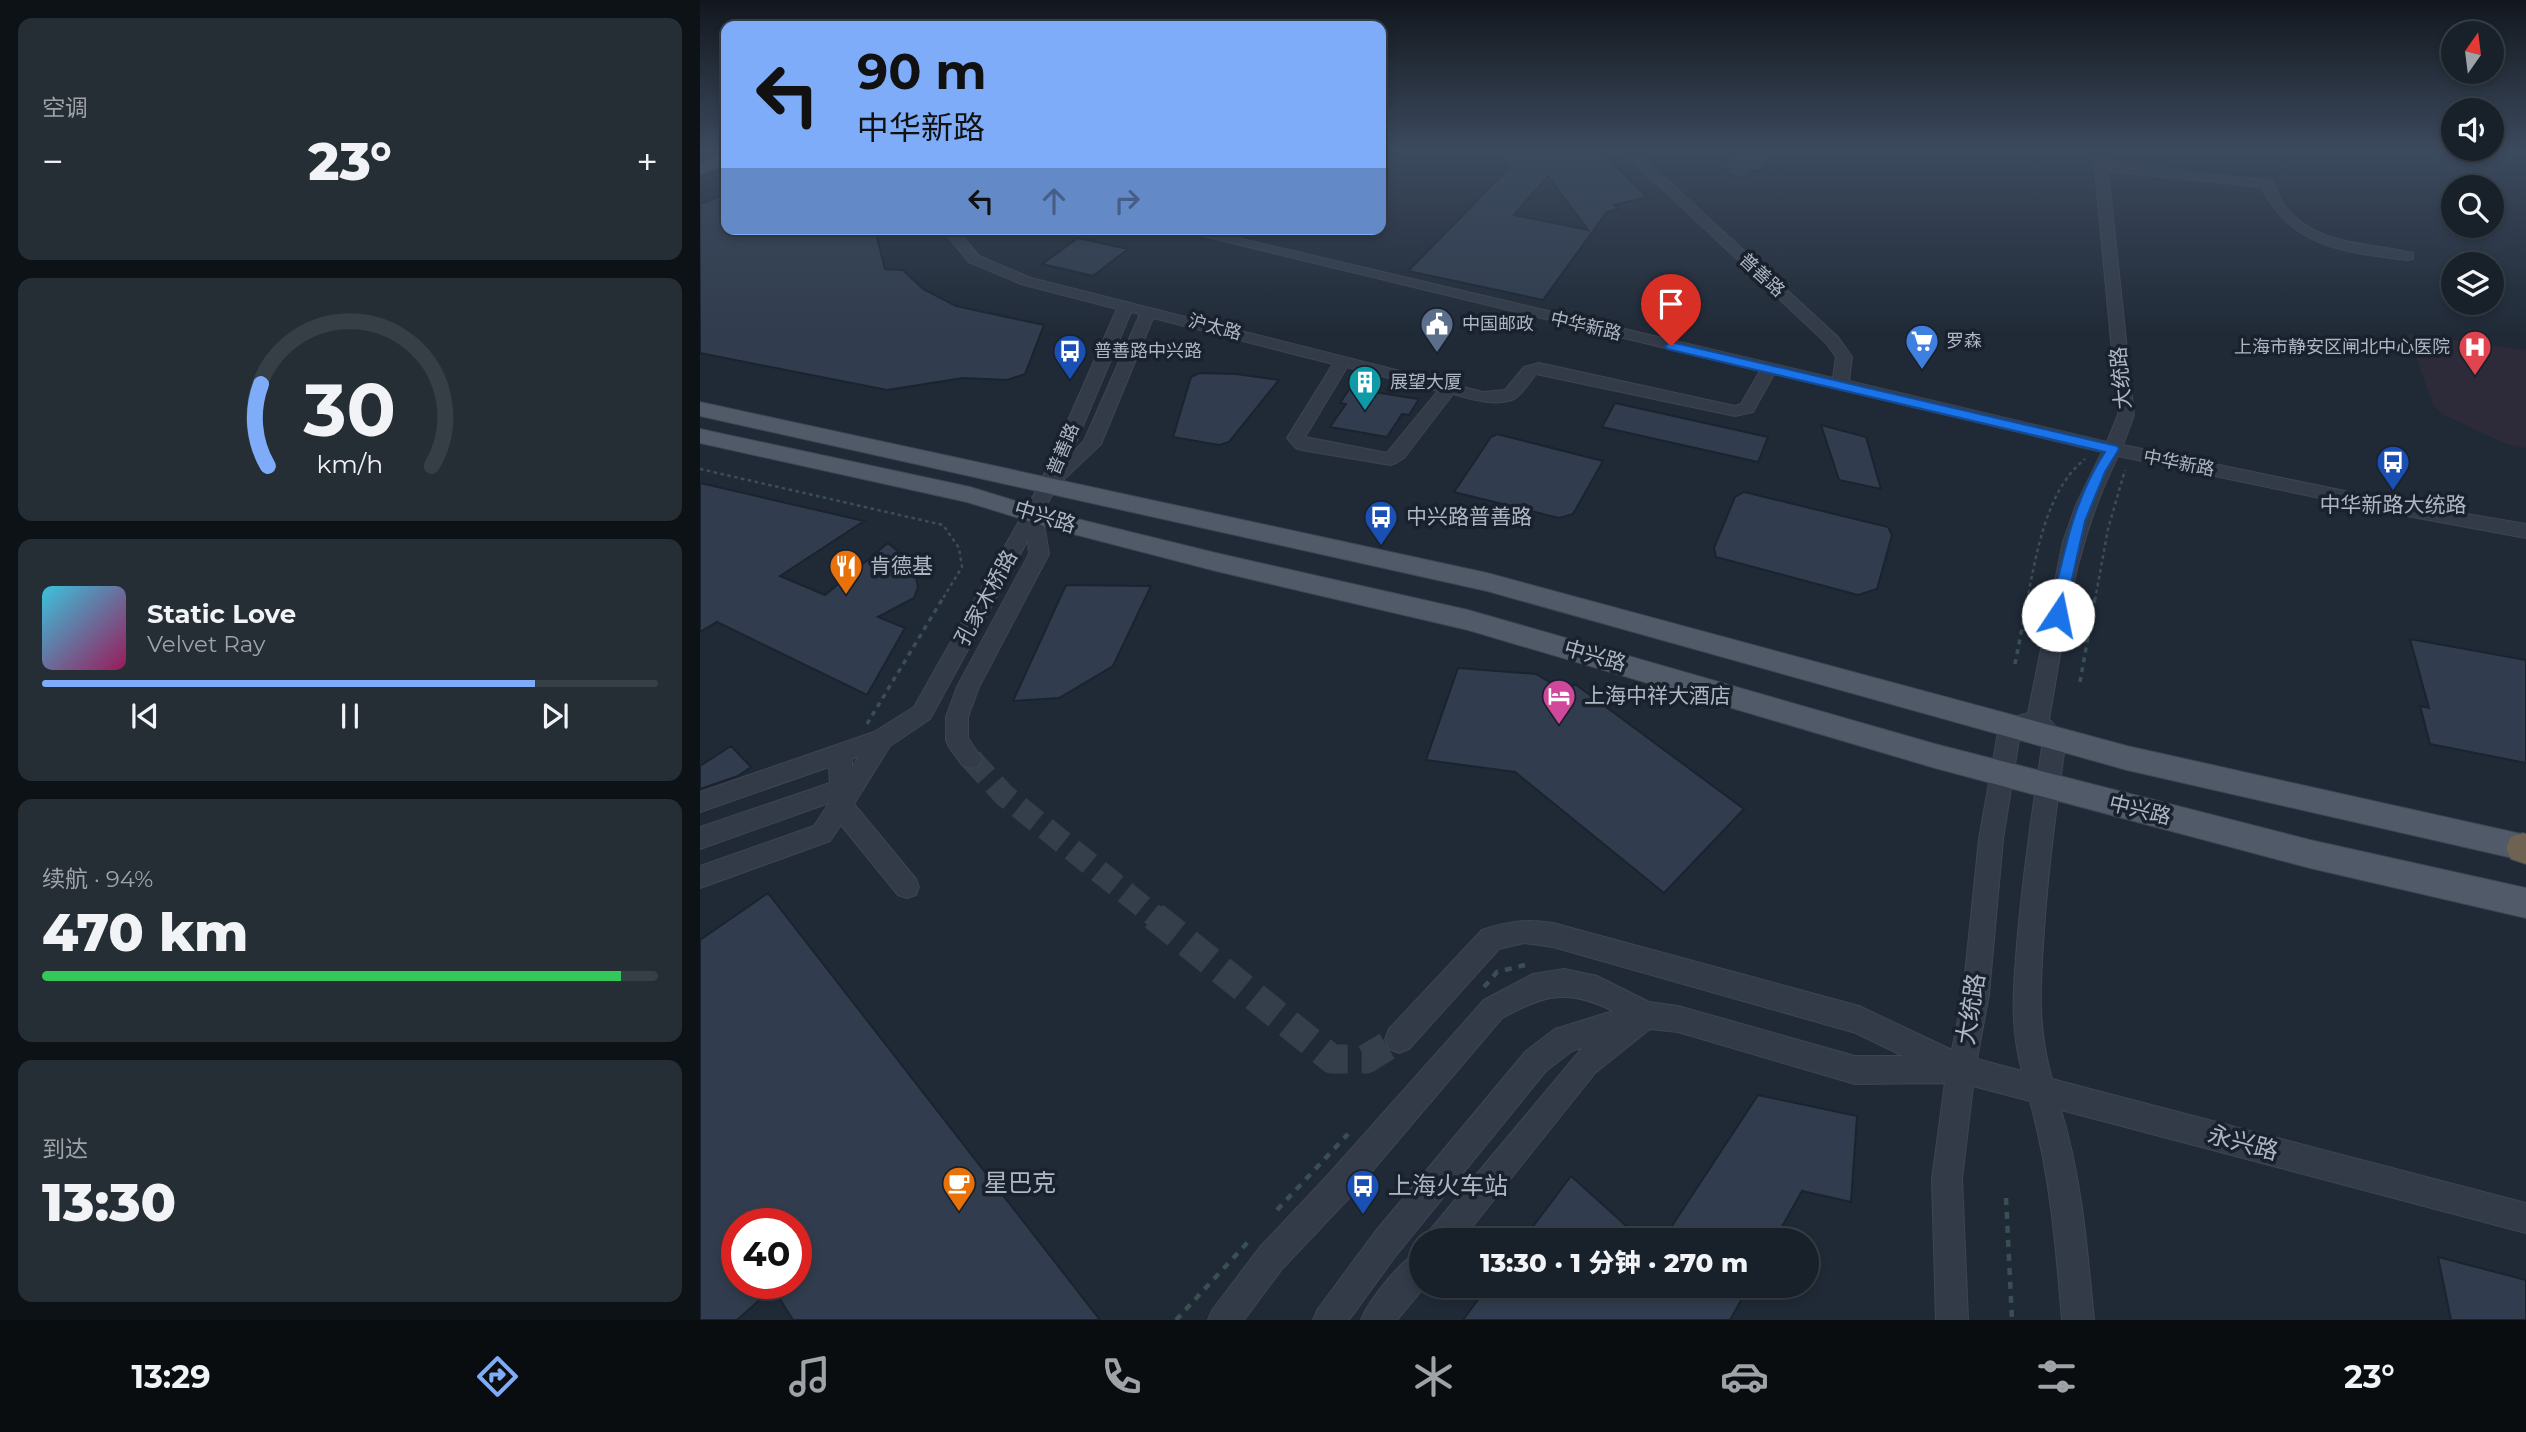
<!DOCTYPE html>
<html lang="zh">
<meta charset="utf-8">
<style>
body{margin:0;font-family:Montserrat,"Noto Sans SC",sans-serif;background:#252d35;color:#f1f3f6;height:100vh;display:flex;flex-direction:column;font-size:26px;white-space:nowrap}
*{box-sizing:border-box;margin:0}
p{font-size:23px;color:#9fa3a8}
.icon{flex:none;width:38px;height:38px;fill:none;stroke:currentColor;stroke-width:2;stroke-linecap:round;stroke-linejoin:round}
.map{position:relative;flex:1;overflow:hidden}
.details{display:flex;flex-direction:column;gap:18px;padding:18px;background:#0d1217;width:700px}
.details>*{flex:none}
.hud{position:absolute;left:21px;top:21px;width:665px;height:214px;border-radius:14px;box-shadow:0 4px 10px #0003,0 0 0 2px #363e46;background:#7eacf9;color:#111;overflow:hidden}
.needle{width:46px;rotate:14deg}
.tools{position:absolute;left:1741px;top:21px;display:grid;gap:14px}
.tools a{display:grid;place-items:center;width:63px;height:63px;border-radius:50%;background:#182029;box-shadow:0 4px 10px #0003,0 0 0 2px #363e46;font-size:35px}
.speed{position:absolute;left:21px;top:1208px;display:flex;gap:14px;font-size:35px;font-weight:700;text-align:center}
.speed>*{display:grid;place-content:center;width:91px;height:91px;border-radius:50%;background:#182029;box-shadow:0 4px 10px #0003,0 0 0 2px #363e46;line-height:1}
.speed .limit{border:10px solid #d22;background:#fff;color:#111}
.pin{position:absolute;display:grid;place-items:center;width:60px;height:60px;color:#fff;margin:-72px -30px;border-radius:50% 50% 50% 0;rotate:-45deg;box-shadow:0 0 7px #0007}
.pin .icon{rotate:45deg}
.me{position:absolute;width:77px;margin:-38px;rotate:11deg;stroke-linejoin:round;filter:drop-shadow(0 0 5px #0008)}
.turn{display:flex;align-items:center;gap:24px;height:147px;padding:0 21px;font-size:32px}
.turn .icon{width:91px;height:91px;stroke-width:2.5}
.turn b{display:block;font-size:49px;line-height:60px}
.lanes{display:flex;align-items:center;height:66px;padding:0 21px;background:#0003;justify-content:center;gap:35px;direction:ltr}
.lanes .off{opacity:.35}
.big{font-size:52px;font-weight:800;line-height:1.1}
.details .card{flex:1;display:flex;flex-direction:column;justify-content:center;gap:10px;min-width:0;padding:0 24px;border-radius:14px;background:#252d35}
.details .dial{align-items:center;gap:0}
.dial svg{height:182px;overflow:visible;fill:none;stroke:#363e46;stroke-width:7;stroke-linecap:round;text-anchor:middle}
.dial text{fill:#f1f3f6;stroke:none}
.song{display:flex;align-items:center;gap:21px}
.cover{width:84px;height:84px;border-radius:10px;background:linear-gradient(135deg,hsl(190 70% 55%),hsl(330 70% 35%))}
.played{height:7px;border-radius:4px;background:linear-gradient(90deg,#7eacf9 80%,#363e46 80%)}
.keys{display:flex;justify-content:space-around;direction:ltr}
.heat{display:flex;justify-content:space-between;align-items:center;font-size:38px;direction:ltr}
.charge{height:10px;border-radius:5px;background:linear-gradient(90deg,#34c759 94%,#363e46 0)}
.trip{position:absolute;left:709px;top:1228px;width:410px;height:70px;border-radius:35px;background:#182029;box-shadow:0 4px 10px #0003,0 0 0 2px #363e46;font-weight:800;line-height:70px;text-align:center}
.tabs{display:flex;height:112px;justify-content:space-around;align-items:center;background:#0a0d10;color:#9fa3a8}
.tabs .icon{width:49px;height:49px}
.tabs .selected{color:#7eacf9}
.tabs b{font-size:32px;color:#f1f3f6}
main{display:flex;flex:1;min-height:0}
.map>svg:first-child{display:block}
.medical{fill:#2d2b39}
.building{fill:#313d4e;stroke:#1b232e;stroke-width:2;fill-rule:evenodd}
.lines{fill:none;stroke-linecap:round;stroke-linejoin:round}
.minor-tunnel-far1{stroke:#353f4c;stroke-width:23;stroke-dasharray:23 11;stroke-linecap:butt}
.minor-tunnel{stroke:#353f4c;stroke-width:29;stroke-dasharray:29 14;stroke-linecap:butt}
.minor-casing{stroke:#3d4551;stroke-width:2}
.major-casing{stroke:#3d4551;stroke-width:2}
.highway-casing{stroke:#3e4652;stroke-width:2}
.path-far2{stroke:#3a4f51;stroke-width:2.5;stroke-dasharray:3.5 3.5;stroke-linecap:butt}
.path-far1{stroke:#3a4f51;stroke-width:3.5;stroke-dasharray:5 5;stroke-linecap:butt}
.path{stroke:#3a4f51;stroke-width:4.5;stroke-dasharray:7 7;stroke-linecap:butt}
.minor{fill:#333b48;fill-rule:evenodd}
.major{fill:#515a68;fill-rule:evenodd}
.highway{fill:#6e6250;fill-rule:evenodd}
.route{fill:#1a73e8;stroke:#114b97;stroke-width:2}
.labels{text-anchor:middle;stroke-width:7;stroke-linejoin:round;paint-order:stroke}
.far-street-label{font-size:18px;fill:#adb6c5;stroke:#19212c}
.far-poi-label{font-size:18px;fill:#adb6c5;stroke:#19212c;text-anchor:start}
.street-label{font-size:21px;fill:#adb6c5;stroke:#19212c}
.poi-label{font-size:21px;fill:#adb6c5;stroke:#19212c;text-anchor:start}
.near-street-label{font-size:24px;fill:#adb6c5;stroke:#19212c}
.near-poi-label{font-size:24px;fill:#adb6c5;stroke:#19212c;text-anchor:start}
</style>
<main>
<section class="details">
<div class="card"><p>空调</p>
<div class="heat"><a>−</a><b class="big">23°</b><a>+</a></div>
</div>
<div class="card dial"><svg viewBox="0 0 100 80">
<path d="M14 69A42 42 0 1 1 86 69"/>
<path d="M14 69A42 42 0 0 1 11 33" stroke="#7eacf9"/>
<text x="50" y="56" font-size="32" font-weight="700">30</text>
<text x="50" y="72" font-size="11">km/h</text>
</svg></div>
<div class="card">
<div class="song"><i class="cover"></i><div><b>Static Love</b><p>Velvet Ray</p></div></div>
<div class="played"></div>
<div class="keys"><svg class="icon" aria-label="previous" viewBox="0 0 24 24"><path d="M18 5L8 12l10 7zM5 5v14"/></svg><svg class="icon" aria-label="pause" viewBox="0 0 24 24"><path d="M8 5v14M16 5v14"/></svg><svg class="icon" aria-label="next" viewBox="0 0 24 24"><path d="M6 5l10 7-10 7zM19 5v14"/></svg></div>
</div>
<div class="card"><p>续航 · 94%</p><b class="big">470 km</b><div class="charge"></div></div>
<div class="card"><p>到达</p><b class="big">13:30</b></div>
</section>
<div class="map">
<svg width="1826" height="1320" viewBox="0 0 1826 1320">
<rect width="100%" height="100%" fill="#202a37"/>
<path class="medical" d="M1708,334L1826,350V448L1806,444L1744,415L1733,405Z"/>
<path class="building" d="M798,149H899L947,197L914,205L918,209L907,212L843,300L708,271L809,168ZM848,176L888,230L814,215Z
M1029,149H1074L1060,171L1051,170L1046,178L1026,174L1029,169L1023,168L1028,160Z
M26,194V229H175L185,269L203,270L223,289L256,306L344,325L325,374L307,380L263,378L187,390L0,353V204Z
M378,238L428,249L393,276L342,264Z
M499,373L536,374L579,380L529,442L519,445L473,437L491,377Z
M650,388L705,397L719,399L709,415L702,414L687,437L630,427L646,404L640,403Z
M915,403L1068,437L1058,462L902,427Z
M1121,425L1166,437L1181,489L1139,480Z
M797,434L903,461L873,514L859,518L754,492L791,437Z
M0,483L164,521L80,576L125,595L188,543L205,557L214,568L218,587L214,598L178,617L205,628L167,695L17,622L0,632Z
M1044,492L1188,527L1192,535L1177,589L1158,595L1016,557L1014,548L1035,497Z
M366,585L451,586L413,666L359,698L313,701Z
M1710,639L1826,660V763L1730,744L1720,706L1729,708Z
M758,668L836,674L866,692L875,684L1044,809L964,893L815,772L726,760Z
M31,746L51,767L38,776L0,789V766Z
M68,893L400,1320H93L73,1288L37,1320H0V940ZM37,1223H96V1283H37Z
M1058,1095L1157,1116L1151,1202L1102,1191L1074,1241H962Z
M871,1176L943,1241H822Z
M1738,1257L1826,1280V1320H1751Z
M788,1286H1049L1030,1320H763Z"/>
<g class="lines">
<path class="minor-tunnel-far1" d="M271,759L304,795L457,918"/>
<path class="minor-tunnel" d="M454,916L632,1059H666L699,1039"/>
<defs>
<path id="minor" d="M920,149H967L942,157L1138,337L1152,357L1149,381L1407,442L1418,415L1393,149H1405L1407,163L1572,181C1576,189 1579,198 1584,205C1616,247 1668,242 1713,253V259L1708,260C1648,253 1590,248 1562,187L1408,171L1434,415L1423,445L1702,503L1826,524V538L1702,515L1418,456C1374,543 1366,624 1349,719L1366,739C1357,803 1348,866 1344,931C1340,983 1337,1028 1352,1079L1826,1203V1233L1361,1110C1382,1179 1387,1248 1394,1320H1362C1356,1245 1350,1174 1330,1101L1273,1086L1262,1179L1268,1320H1236L1232,1179L1245,1083L1155,1084L978,1032L950,1029L895,1073L761,1241H726L730,1230L883,1047L872,1051L846,1071L697,1254L649,1320H613L618,1309L675,1232L826,1051L855,1029L913,1011C867,988 845,995 802,1018L650,1197L582,1269L544,1320H508L513,1309L560,1247L628,1175L784,1000L833,974L864,969L897,976L949,1002L978,1006L1155,1056H1203L1156,1033L853,947L824,943L799,949L709,1049L699,1053L689,1049L685,1039L689,1029L782,930C807,921 827,919 853,923L1159,1006L1252,1050L1263,994L1279,839L1299,727L1302,721L1328,713L1363,542L1376,505L1402,452L1074,374L1053,412L1035,416L836,374C830,381 822,395 814,399C795,407 771,399 753,394L704,458L696,463L690,465L602,450L596,448L587,438L633,364L453,318L401,444L358,485L342,513L349,554L279,687L268,717V738L282,759L279,766L271,768L263,766L249,747L246,740V717L257,687L329,554L328,540L230,719L190,746L154,804L216,879L219,887L216,895L207,898L198,895L141,825L130,841L0,888V866L114,826L129,803L0,849V827L130,783L129,767L0,812V792L174,732L214,707L340,484L417,309L321,284L269,262L242,229H257L279,256L331,278L783,392L805,390L824,367L839,363L1035,406L1041,404L1060,371L474,229H500L1133,378L1136,357L1126,343ZM431,312L440,314L384,441L371,454ZM647,367L738,391L687,453L605,437ZM1334,729L1343,741C1333,805 1324,868 1318,933C1314,980 1309,1024 1322,1071L1277,1059L1289,994L1303,839L1320,733ZM159,756L152,767V759Z
M721,1250V1286H725L697,1320H661C669,1300 701,1259 721,1250Z"/>
<path id="major" d="M26,153V164L0,174V163Z
M0,402L787,573L1427,746L1826,835V861L1427,770L787,591L0,416Z
M0,429L270,487L361,515L516,553L768,610L1235,744L1610,840L1826,888V918L1610,868L1235,768L768,630L516,571L358,530L267,502L0,443Z"/>
<path id="highway" d="M1823,833L1826,834V864L1811,859L1806,848L1811,837Z"/>
</defs>
<use href="#minor" class="minor-casing"/>
<use href="#major" class="major-casing"/>
<use href="#highway" class="highway-casing"/>
<path class="path-far2" d="M0,469L243,525L259,548L262,567L242,600
M1327,600C1337,553 1346,490 1385,459
M1395,600L1408,529L1425,470"/>
<path class="path-far1" d="M1315,664L1328,598
M1380,682L1395,598
M167,724L243,598"/>
<path class="path" d="M784,987L797,972L825,965
M1306,1198L1312,1320
M577,1210L648,1134
M476,1320L548,1242"/>
<use href="#minor" class="minor"/>
<use href="#major" class="major"/>
<use href="#highway" class="highway"/>
</g>
<linearGradient id="sky" x2="0" y2="1"><stop stop-color="#12171e"/><stop offset="0.45" stop-color="#3c4a5e"/><stop offset="1" stop-color="#3c4a5e" stop-opacity="0"/></linearGradient>
<rect width="1826" height="334" fill="url(#sky)"/>
<path class="route" d="M971,342L1417,446L1419,449L1405,472L1385,521L1363,619H1353L1350,615C1363,558 1372,502 1405,452L967,349L965,346Z"/>
<defs>
<symbol id="civic-pin" viewBox="-11 -11 22 30"><path d="M0 17L-7.5 6A9.5 9.5 0 1 1 7.5 6Z" fill="#5c6f8a" stroke="#19212c"/><path d="M-.6-6.5H3V-4.5H.6V-3L4-1V1h2V6H-6V1h2V-1L-.6-3ZM-1.2 2.5V6h2.4V2.5Z" fill="#fff"/></symbol>
<symbol id="supermarket-pin" viewBox="-11 -11 22 30"><path d="M0 17L-7.5 6A9.5 9.5 0 1 1 7.5 6Z" fill="#3f7fe0" stroke="#19212c"/><path d="M-6-5.5h2.5l.6 2H6L4.5 2H-2.5L-4.4-4H-6ZM-1.5 3.2a1.3 1.3 0 1 0 .1 0ZM3 3.2a1.3 1.3 0 1 0 .1 0Z" fill="#fff"/></symbol>
<symbol id="hospital-pin" viewBox="-11 -11 22 30"><path d="M0 17L-7.5 6A9.5 9.5 0 1 1 7.5 6Z" fill="#e0444e" stroke="#19212c"/><path d="M-5-5h3v3.5h4V-5h3V5h-3V1.5h-4V5h-3Z" fill="#fff"/></symbol>
<symbol id="bus-pin" viewBox="-11 -11 22 30"><path d="M0 17L-7.5 6A9.5 9.5 0 1 1 7.5 6Z" fill="#1a4fb4" stroke="#19212c"/><path d="M-5-6H5V4H4V6H2V4H-2V6H-4V4H-5ZM-3.5-4V0h7V-4ZM-3.5 1.2v1.5H-2V1.2ZM2 1.2v1.5H3.5V1.2Z" fill="#fff"/></symbol>
<symbol id="building-pin" viewBox="-11 -11 22 30"><path d="M0 17L-7.5 6A9.5 9.5 0 1 1 7.5 6Z" fill="#0f9aa8" stroke="#19212c"/><path d="M-4-6H4V6H1V3H-1V6H-4ZM-2.5-4.3h1.7v1.8h-1.7ZM.8-4.3h1.7v1.8H.8ZM-2.5-1h1.7V.8h-1.7ZM.8-1h1.7V.8H.8Z" fill="#fff"/></symbol>
<symbol id="restaurant-pin" viewBox="-11 -11 22 30"><path d="M0 17L-7.5 6A9.5 9.5 0 1 1 7.5 6Z" fill="#e8710a" stroke="#19212c"/><path d="M-5-6h1v4h1v-4h1v4h1v-4h1v5L-1.5 .5V6h-2V.5L-5-1ZM5-6V6H3V1.5H1.5Q1.5-4 5-6Z" fill="#fff"/></symbol>
<symbol id="hotel-pin" viewBox="-11 -11 22 30"><path d="M0 17L-7.5 6A9.5 9.5 0 1 1 7.5 6Z" fill="#d1479c" stroke="#19212c"/><path d="M-6-4.5h1.5V1H6V5H4.5V3h-9V5H-6ZM-4 0a1.8 1.8 0 1 1 3.6 0ZM.5 0V-2.5h3Q6-2.5 6 0Z" fill="#fff"/></symbol>
<symbol id="cafe-pin" viewBox="-11 -11 22 30"><path d="M0 17L-7.5 6A9.5 9.5 0 1 1 7.5 6Z" fill="#e8710a" stroke="#19212c"/><path d="M-5.5-4.5H6V0H3Q3 3.5 0 3.5H-2.5Q-5.5 3.5-5.5 0ZM3-3.2v2h1.7v-2ZM-6 4.5H4V6H-6Z" fill="#fff"/></symbol>
</defs>
<g fill-rule="evenodd">
<use href="#civic-pin" x="718" y="305" width="38" height="52"/>
<use href="#supermarket-pin" x="1203" y="322" width="38" height="52"/>
<use href="#hospital-pin" x="1756" y="328" width="38" height="52"/>
<use href="#bus-pin" x="351" y="332" width="38" height="52"/>
<use href="#building-pin" x="646" y="363" width="38" height="52"/>
<use href="#bus-pin" x="1674" y="443" width="38" height="52"/>
<use href="#bus-pin" x="662" y="498" width="38" height="52"/>
<use href="#restaurant-pin" x="127" y="547" width="38" height="52"/>
<use href="#hotel-pin" x="840" y="677" width="38" height="52"/>
<use href="#cafe-pin" x="240" y="1164" width="38" height="52"/>
<use href="#bus-pin" x="644" y="1167" width="38" height="52"/>
</g>
<g class="labels">
<g class="far-street-label">
<text transform="translate(1062 275) rotate(43)" y="6">普善路</text>
<text transform="translate(886 326) rotate(13)" y="6">中华新路</text>
<text transform="translate(515 327) rotate(15)" y="6">沪太路</text>
<text transform="translate(363 449) rotate(-67)" y="6">普善路</text>
<text transform="translate(1479 463) rotate(11)" y="6">中华新路</text>
</g>
<g class="far-poi-label">
<text x="762" y="330">中国邮政</text>
<text x="1246" y="347">罗森</text>
<text x="1750" y="353" text-anchor="end">上海市静安区闸北中心医院</text>
<text x="394" y="357">普善路中兴路</text>
<text x="690" y="388">展望大厦</text>
</g>
<g class="street-label">
<text transform="translate(1421 378) rotate(-95)" y="7">大统路</text>
<text transform="translate(345 517) rotate(17)" y="7">中兴路</text>
<text transform="translate(286 598) rotate(-61)" y="7">孔家木桥路</text>
<text transform="translate(895 656) rotate(16)" y="7">中兴路</text>
<text transform="translate(1440 810) rotate(14)" y="7">中兴路</text>
</g>
<g class="poi-label">
<text x="1693" y="512" text-anchor="middle">中华新路大统路</text>
<text x="706" y="524">中兴路普善路</text>
<text x="170" y="573">肯德基</text>
<text x="884" y="703">上海中祥大酒店</text>
</g>
<g class="near-street-label">
<text transform="translate(1271 1009) rotate(-81)" y="8">大统路</text>
<text transform="translate(1543 1143) rotate(15)" y="8">永兴路</text>
</g>
<g class="near-poi-label">
<text x="284" y="1191">星巴克</text>
<text x="688" y="1194">上海火车站</text>
</g>
</g>
</svg>
<div class="tools">
<a><svg class="needle" viewBox="-14 -14 28 28"><path d="M0-13l5 13h-10z" fill="#e53935"/><path d="M0 13l5-13h-10z" fill="#9fa3a8"/></svg></a>
<a><svg class="icon" aria-label="sound" viewBox="0 0 24 24"><path d="M4 9h4l5-4v14l-5-4H4zM17 9q2 3 0 6"/></svg></a>
<a><svg class="icon" aria-label="search" viewBox="0 0 24 24"><circle cx="10" cy="10" r="6"/><path d="M15 15l6 6"/></svg></a>
<a><svg class="icon" aria-label="layers" viewBox="0 0 24 24"><path d="M12 4l9 5-9 5-9-5zM3 14l9 5 9-5"/></svg></a>
</div>
<div class="speed"><div class="limit">40</div></div>
<div class="pin" style="left:971px;top:346px;background:#d93025"><svg class="icon" aria-label="arrive" viewBox="0 0 24 24"><path d="M6 21V4h12l-3 4 3 4H6"/></svg></div>
<svg class="me" style="left:1358px;top:615px" viewBox="-20 -20 40 40"><circle r="19" fill="#fff"/><path d="M0-13L10 11 0 6-10 11z" fill="#1a73e8"/></svg>
<div class="trip">13:30 · 1 分钟 · 270 m</div>
<div class="hud">
<div class="turn"><svg class="icon" aria-label="left" viewBox="0 0 24 24"><path d="M17 20v-9H6M10 6l-5 5 5 5"/></svg><div><b>90 m</b>中华新路</div></div>
<div class="lanes"><svg class="icon" aria-label="left" viewBox="0 0 24 24"><path d="M17 20v-9H6M10 6l-5 5 5 5"/></svg><svg class="icon off" aria-label="ahead" viewBox="0 0 24 24"><path d="M12 20V5M6 11l6-6 6 6"/></svg><svg class="icon off" aria-label="right" viewBox="0 0 24 24"><path d="M7 20v-9h11M14 6l5 5-5 5"/></svg></div>
</div>
</div>
</main>
<nav class="tabs">
<b>13:29</b>
<svg class="icon selected" aria-label="directions" viewBox="0 0 24 24"><path d="M12 3l9 9-9 9-9-9zM9 14v-3h6M13 9l2 2-2 2"/></svg>
<svg class="icon" aria-label="music" viewBox="0 0 24 24"><path d="M9 18V5l10-2v13"/><circle cx="6" cy="18" r="3"/><circle cx="16" cy="16" r="3"/></svg>
<svg class="icon" aria-label="phone" viewBox="0 0 24 24"><path d="M5 4h4l2 5-3 2q2 4 5 5l2-3 5 2v4C11 20 4 13 5 4z"/></svg>
<svg class="icon" aria-label="climate" viewBox="0 0 24 24"><path d="M12 3v18M4 7l16 10M4 17L20 7"/></svg>
<svg class="icon" aria-label="car" viewBox="0 0 24 24"><path d="M5 17H2v-5l4-1 3-4h7l3 4 3 1v5h-3M9 17h6M6 11h13"/><circle cx="7" cy="17" r="2"/><circle cx="17" cy="17" r="2"/></svg>
<svg class="icon" aria-label="filters" viewBox="0 0 24 24"><path d="M4 7h16M4 17h16"/><circle cx="9" cy="7" r="2"/><circle cx="15" cy="17" r="2"/></svg>
<b>23°</b>
</nav>
